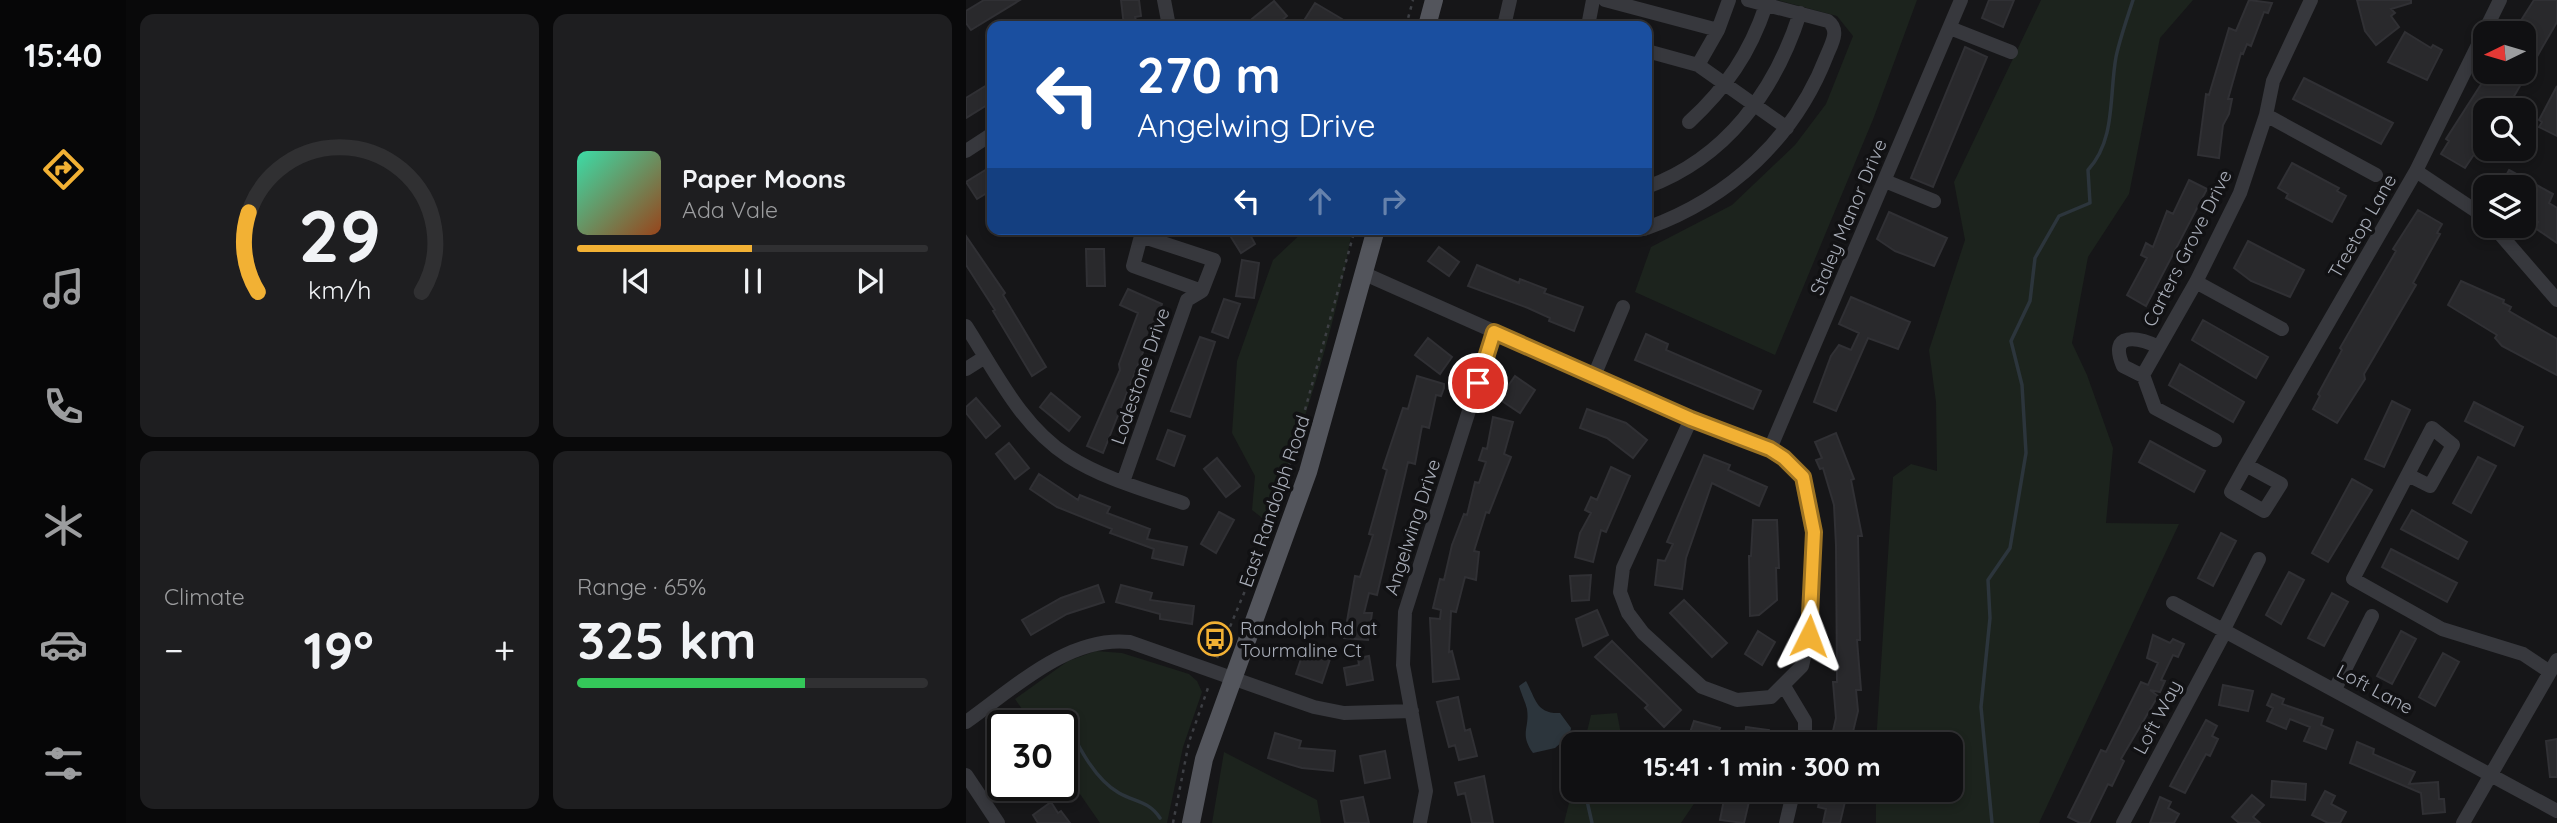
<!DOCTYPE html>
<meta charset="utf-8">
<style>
body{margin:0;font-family:Quicksand,sans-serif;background:#1e1e20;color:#f1f3f6;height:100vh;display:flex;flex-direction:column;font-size:26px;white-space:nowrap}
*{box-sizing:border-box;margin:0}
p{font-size:23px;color:#9c9d9f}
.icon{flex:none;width:38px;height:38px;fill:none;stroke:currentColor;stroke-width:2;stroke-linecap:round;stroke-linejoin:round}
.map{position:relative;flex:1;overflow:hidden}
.sheet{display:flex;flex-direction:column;gap:14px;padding:14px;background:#09090a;width:840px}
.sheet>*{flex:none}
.top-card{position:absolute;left:21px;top:21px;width:665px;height:214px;border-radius:14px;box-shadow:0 4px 10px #0003,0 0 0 2px #303032;background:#1a4fa0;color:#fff;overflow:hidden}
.needle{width:46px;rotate:265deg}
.buttons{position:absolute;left:1507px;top:21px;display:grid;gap:14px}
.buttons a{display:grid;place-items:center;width:63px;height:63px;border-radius:14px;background:#101012;box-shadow:0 4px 10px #0003,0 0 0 2px #303032;font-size:35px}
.speed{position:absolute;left:21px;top:710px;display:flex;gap:14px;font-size:35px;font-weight:700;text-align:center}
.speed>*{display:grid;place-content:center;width:91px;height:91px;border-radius:50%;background:#101012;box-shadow:0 4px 10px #0003,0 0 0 2px #303032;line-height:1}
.speed .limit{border:4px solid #111;border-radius:10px;background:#fff;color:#111}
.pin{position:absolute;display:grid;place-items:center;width:60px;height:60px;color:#fff;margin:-30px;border:4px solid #fff;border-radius:50%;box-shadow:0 2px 7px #0007}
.me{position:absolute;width:77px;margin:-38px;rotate:3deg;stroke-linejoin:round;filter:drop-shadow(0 0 5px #0008)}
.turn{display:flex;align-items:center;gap:24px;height:147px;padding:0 35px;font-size:32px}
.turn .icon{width:91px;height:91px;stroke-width:2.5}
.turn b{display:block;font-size:49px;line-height:60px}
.lanes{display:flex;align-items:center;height:66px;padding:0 35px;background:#0003;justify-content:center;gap:35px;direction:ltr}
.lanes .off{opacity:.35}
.big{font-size:52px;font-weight:700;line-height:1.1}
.sheet .tile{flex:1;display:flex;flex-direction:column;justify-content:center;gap:10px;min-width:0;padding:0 24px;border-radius:14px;background:#1e1e20}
.sheet .dial{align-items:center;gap:0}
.dial svg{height:182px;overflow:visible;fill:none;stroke:#303032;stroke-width:7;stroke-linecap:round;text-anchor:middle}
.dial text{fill:#f1f3f6;stroke:none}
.song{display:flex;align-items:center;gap:21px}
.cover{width:84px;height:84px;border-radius:10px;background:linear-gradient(135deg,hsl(160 70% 55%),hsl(20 70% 35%))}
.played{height:7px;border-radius:4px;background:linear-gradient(90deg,#f2b134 50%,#303032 50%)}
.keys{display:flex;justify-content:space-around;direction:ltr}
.heat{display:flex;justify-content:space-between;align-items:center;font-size:38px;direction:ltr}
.charge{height:10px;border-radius:5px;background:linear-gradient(90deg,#34c759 65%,#303032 0)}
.sheet .tiles{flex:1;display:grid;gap:14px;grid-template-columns:repeat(2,1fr)}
.trip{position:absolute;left:595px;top:732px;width:402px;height:70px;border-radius:14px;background:#101012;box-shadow:0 4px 10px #0003,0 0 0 2px #303032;font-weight:700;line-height:70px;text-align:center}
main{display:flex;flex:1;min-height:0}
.dock{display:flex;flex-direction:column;width:126px;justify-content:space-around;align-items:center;background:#060607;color:#9c9d9f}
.dock .icon{width:49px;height:49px}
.dock .current{color:#f2b134}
.dock b{font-size:32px;color:#f1f3f6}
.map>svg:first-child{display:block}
.green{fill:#1c231d}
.water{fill:#2c353c}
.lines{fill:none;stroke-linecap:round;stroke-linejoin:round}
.stream{stroke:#2c353c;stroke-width:3.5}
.building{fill:#29292c;stroke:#303034;stroke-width:2}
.path{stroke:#3d3f44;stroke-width:2.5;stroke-dasharray:3.5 5;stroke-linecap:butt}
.minor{stroke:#37383d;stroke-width:14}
.major{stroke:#53555c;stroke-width:18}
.route-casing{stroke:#9d7322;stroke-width:18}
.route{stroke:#f2b134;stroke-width:12}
.labels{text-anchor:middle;stroke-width:7;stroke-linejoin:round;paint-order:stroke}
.street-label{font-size:19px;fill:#a8adb8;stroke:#111113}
.poi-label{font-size:19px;fill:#a8adb8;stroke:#111113;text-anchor:start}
</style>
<main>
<nav class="dock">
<b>15:40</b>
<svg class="icon current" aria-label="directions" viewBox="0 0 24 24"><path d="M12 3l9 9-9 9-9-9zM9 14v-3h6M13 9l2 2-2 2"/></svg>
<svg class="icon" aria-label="music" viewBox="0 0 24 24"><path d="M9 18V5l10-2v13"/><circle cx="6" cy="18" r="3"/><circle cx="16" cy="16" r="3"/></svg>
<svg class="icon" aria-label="phone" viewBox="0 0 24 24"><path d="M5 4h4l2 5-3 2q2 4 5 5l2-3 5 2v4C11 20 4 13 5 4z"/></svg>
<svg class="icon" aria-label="climate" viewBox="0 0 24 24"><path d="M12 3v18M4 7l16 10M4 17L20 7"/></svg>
<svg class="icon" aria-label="car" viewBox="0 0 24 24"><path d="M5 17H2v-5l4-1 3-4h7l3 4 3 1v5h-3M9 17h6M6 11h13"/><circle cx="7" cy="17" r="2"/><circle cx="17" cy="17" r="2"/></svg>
<svg class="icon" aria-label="filters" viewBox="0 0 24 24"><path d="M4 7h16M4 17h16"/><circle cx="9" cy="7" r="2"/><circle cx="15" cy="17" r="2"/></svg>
</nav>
<section class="sheet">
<div class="tiles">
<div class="tile dial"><svg viewBox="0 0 100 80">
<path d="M14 69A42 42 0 1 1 86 69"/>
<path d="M14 69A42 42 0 0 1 10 34" stroke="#f2b134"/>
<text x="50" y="56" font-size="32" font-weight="700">29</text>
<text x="50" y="72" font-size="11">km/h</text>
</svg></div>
<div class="tile">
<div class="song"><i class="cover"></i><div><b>Paper Moons</b><p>Ada Vale</p></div></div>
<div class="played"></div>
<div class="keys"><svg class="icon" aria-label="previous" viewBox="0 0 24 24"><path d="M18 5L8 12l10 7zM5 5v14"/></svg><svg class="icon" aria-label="pause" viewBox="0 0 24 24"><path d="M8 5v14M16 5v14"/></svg><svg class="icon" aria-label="next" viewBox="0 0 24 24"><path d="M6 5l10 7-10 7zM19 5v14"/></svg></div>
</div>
<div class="tile"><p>Climate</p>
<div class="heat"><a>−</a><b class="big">19°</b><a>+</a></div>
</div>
<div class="tile"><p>Range · 65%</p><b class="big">325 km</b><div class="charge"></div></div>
</div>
</section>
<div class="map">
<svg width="1591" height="823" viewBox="0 0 1591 823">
<rect width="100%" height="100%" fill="#161618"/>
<path class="green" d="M811,0H951L908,117L809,355L669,292L685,247L766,205L829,145L860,104L887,36L871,16Z
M1075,0H1227L1194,38L1163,194L1122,257L1106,343L1121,375L1147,448L1140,523L1213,524L1073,823H910V789H985V744H910L927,477L945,464L971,471L970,402L963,350L999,240L988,182Z
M340,229H386C370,330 335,428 304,524L286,510L289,476L266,433L271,361L307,260Z
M130,651L156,653L223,674L231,681L236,692L217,747L201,823H134L96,768V726H68L49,699L102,661Z
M651,713L656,740L665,744H618L625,715Z
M258,752L351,800L355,823H246Z
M607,787V789H738L715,823H598Z"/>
<path class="water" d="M560,681C570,699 570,714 594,713L605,728L604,735L589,748L567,753C553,733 564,729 561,709C559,701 555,693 553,686Z"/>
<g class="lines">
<path class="stream" d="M95,712C109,739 126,778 153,793C169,802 183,801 194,818
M619,792L626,823
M1026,823L1015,707L1024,618L1022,580L1044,548L1060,453L1056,385L1045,341L1064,301L1069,258L1093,216L1124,203L1122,170C1150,140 1143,95 1150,57C1154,38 1161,19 1167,0"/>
</g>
<path class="building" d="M18,0H54L5,30L0,23V11Z
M155,0H173L175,16L169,17L172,26H158Z
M1023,0H1048L1037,27L1016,18Z
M1283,0L1306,3L1302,13L1298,12L1285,46L1281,44L1277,54L1275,53L1262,99H1266L1263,114L1257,125L1253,158L1232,155L1240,94L1243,95L1263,28L1270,31Z
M1391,0H1445V3L1425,9L1429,13L1425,16L1433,27L1410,45L1399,31Z
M1568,0H1591V22L1540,110H1519V138L1499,168L1475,154L1483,141L1480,139L1523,72H1558V33H1547Z
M308,1L321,16L309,26H292L286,19Z
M349,3L376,19L372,26H350L339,19Z
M1439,32L1465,48L1467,45L1476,50L1461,80L1422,62Z
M999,47L1021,57L967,187L945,178Z
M1338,78L1427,123L1415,144L1327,99Z
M26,82V102L0,118V98Z
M1591,86V136L1573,127L1576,122L1573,120Z
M1326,163L1373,188L1371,191L1380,196L1366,222L1320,198L1322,194L1312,188Z
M26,166V190L11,199L0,182Z
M1543,170L1587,194L1583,203L1591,208V243L1569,228L1572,222L1558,214V187H1534Z
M1223,180L1241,189L1180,306L1161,295L1181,258L1175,255L1180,243L1187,247L1201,211L1207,214Z
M1452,210L1476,224L1471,233L1474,234L1447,283L1450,285L1398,374L1399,379L1371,423L1347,409L1354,396L1352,394L1376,350L1374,348L1425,260L1430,251L1427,249Z
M923,212L981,238L968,266L929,251L911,239Z
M260,229H281L289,244L275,253Z
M0,236L39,293L37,295L80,367L66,376L27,311L29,310L0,265Z
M1282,241L1338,270L1324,297L1285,281L1268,268Z
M473,247L493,262L483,276L462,261Z
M120,249H138L139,286H121Z
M276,260L293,263L288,298L270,296Z
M511,265L553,283L554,279L580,289L578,293L617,307L608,331L583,321L584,318L562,308L502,286Z
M1495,281L1538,300L1537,303L1545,307L1543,311L1591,339V375L1536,346L1529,338L1531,335L1482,305Z
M162,289L196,304L137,453L121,446L154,370L153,364L172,313L154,305Z
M885,297L944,322L932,349L902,338L870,411L848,402L865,356L873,345L885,350L893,333L873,324Z
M258,299L274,304L262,338L246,332Z
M1237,320L1302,357L1290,378L1226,340Z
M680,334L702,344L700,350L795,391L787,409L669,360Z
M234,337L249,342L224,417L205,411Z
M462,338L486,357L474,374L449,355Z
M1214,364L1278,402L1267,422L1203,385Z
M451,376L478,384V388L475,396L470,395L463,428L456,426L449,464L442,462L411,595L403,593L398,613H406L402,640L378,638L389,576L394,577L407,535L403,534L421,470L417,468L437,408L442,409Z
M549,376L569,390L554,413L533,399Z
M85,393L114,417L103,431L74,407Z
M10,398L34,426L20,438L0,413V407Z
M1426,401L1444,410L1418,467L1399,459Z
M1508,402L1557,427L1548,446L1499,421Z
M621,409L660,423L681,440L667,458L641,438L614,428Z
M527,417L547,422L538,454L545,457L523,513L520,512L508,551L513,552L510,580L499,577L490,612L485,611L483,652L486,651L493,679L467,682L464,618L474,619L475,610L467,608L474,579L478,580L486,545L498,514L501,515L509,482L513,483L520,462L513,460L517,448L521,449Z
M202,430L219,436L208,466L191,459Z
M870,433L888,479L885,480L896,536H892L894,640H891L895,690H890L892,711L884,744L865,740L870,718L867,682H871L870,545L868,505L857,468L854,469L850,460L856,458L849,442Z
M1184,441L1239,471L1228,492L1173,462Z
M43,443L63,468L49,479L30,454Z
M738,455L764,465L762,470L801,487L793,506L746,483L720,558L716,589L689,585L692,560L699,561L707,544L701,542Z
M1512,457L1530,466L1505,513L1487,503Z
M251,458L274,486L260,497L238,469Z
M645,467L664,476L640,532L635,530L627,562L609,557L614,533L625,513L619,510L625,497L631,500Z
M73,474L112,500L114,495L144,507L141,513L184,529L181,539L221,547L217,565L186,558L188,549L144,533L146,529L91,507L64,489Z
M1386,479L1406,490L1362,562L1346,553Z
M1446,510L1501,542L1492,559L1435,529Z
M253,512L268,520L250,553L235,544Z
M787,520H811L813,568H810L811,600L793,615L784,616L783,556H785Z
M1255,533L1270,541L1247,586L1232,578Z
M1425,549L1491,583L1481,602L1416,567Z
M1323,572L1338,580L1315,624L1300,615Z
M625,575L623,600L606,601L604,576Z
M132,585L138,602L101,614L65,635L56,620L95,598Z
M155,585L186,593L184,600L228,606L226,624L194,619V614L150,602Z
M1366,593L1382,602L1358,646L1342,638Z
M718,600L761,643L746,657L704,613Z
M631,610L642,635L617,646L610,619Z
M792,631L809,642L796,665L779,654Z
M1435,631L1450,639L1426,684L1411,676Z
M1187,635L1204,643L1207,639L1218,644L1212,657L1207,655L1195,680L1199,681L1194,692L1184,690L1192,696L1155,759L1158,761L1146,786L1142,784L1123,823H1114L1102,817L1116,789L1135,750L1140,752L1175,682L1182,685L1192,663L1181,658Z
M646,641L715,710L698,727L679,708L682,705L629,657Z
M338,650L364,659L356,683L330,674Z
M1477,653L1493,662L1469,706L1453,697Z
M403,656L407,680L381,685L378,668L393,665L392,658Z
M1257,685L1287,691L1282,711L1253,705Z
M1306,694L1318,699L1316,704L1357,718L1355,725L1367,730L1360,749L1338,741L1344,727L1324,719L1320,729L1301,721L1307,708L1301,705Z
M492,697L499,731L504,729L511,756L493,760L489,745L483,747L471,702Z
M1240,720L1251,726L1246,736L1252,739L1244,756L1240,754L1219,793L1204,786Z
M728,721L754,728L748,744H720Z
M780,727L803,730L801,744H778Z
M309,733L335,741L333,748L369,751L367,771L336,768L302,758Z
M37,737V771L21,747Z
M1591,739V777H1584L1580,741Z
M1391,742L1408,749L1407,754L1449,772L1443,784L1472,782L1473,799H1478L1479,812L1457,814L1455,793L1384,763Z
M419,751L424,778L399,783L394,756Z
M518,776L527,823H506L499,793L492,795L489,783Z
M1306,781L1340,784L1339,800L1305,797Z
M760,789H786L778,823L754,820Z
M856,789H882L874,823H857L860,809L852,807Z
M1359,791L1369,796L1365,804L1380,812L1374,823H1362L1346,815Z
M1286,795L1298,805L1287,817L1294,823H1273L1266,817Z
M397,797L403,823H379L375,801Z
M1194,797L1205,802L1202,808L1213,814L1208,823H1184Z
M85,802L92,813L95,811L104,823H72L67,815Z"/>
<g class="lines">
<path class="path" d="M440,26L447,0
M251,658L286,574L326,457L389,229
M207,823L223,742L243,685"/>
<path class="minor" d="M198,0L203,26
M639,0L752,30L732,65
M538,26L544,0
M622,26L627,0
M984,28L1045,52
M752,30L763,0
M681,51L732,65L821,128
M1300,115L1410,175
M723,122C760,88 784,53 800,5
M0,151L26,134
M1450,171L1519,217
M919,181L968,201
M681,187C760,158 809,91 834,13
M1527,226L1591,300
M681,228C764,198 829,138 861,55C866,43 874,30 862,21L782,0
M664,229H678
M175,236L248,260L236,291L167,266Z
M399,274L725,419L804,449L818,459L837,477L848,532L843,636L836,666L805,697L771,700L736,687L677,633L662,613L654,592L657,568L725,419
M1230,282L1316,329
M0,326C29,371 55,426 102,456C136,478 179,490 217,503
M0,369L19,357
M628,376L657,307
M1177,376L1157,366C1142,331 1172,337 1193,347
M1249,440L1189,408L1177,375L1230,282L1274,193L1300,115L1307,81L1345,0
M804,449L995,0
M1280,465L1450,171L1534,0
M1280,465L1315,484L1298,511L1265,492Z
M1442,475L1464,486L1487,445L1466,428L1387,579L1476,629L1557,654L1584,672
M157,482L221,300L236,291
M1207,603L1591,811
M1258,629L1293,559
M818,686L839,721V744
M1369,689L1406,616
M0,722C48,688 103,635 164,642L348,707L378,713L446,711
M0,775L32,823
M454,822L460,791L437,665L439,612L528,332
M820,823L828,789
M1157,823L1260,630
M1497,823L1591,660"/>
<path class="major" d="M461,26L468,0
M225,823L238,759L342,472L410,229"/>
</g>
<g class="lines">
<defs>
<path id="route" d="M512,383L528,332L725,419L804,449L818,458L837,477L848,532L843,636"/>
</defs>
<use href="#route" class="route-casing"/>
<use href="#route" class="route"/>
</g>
<defs>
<symbol id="bus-ring" viewBox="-11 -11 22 22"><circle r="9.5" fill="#111113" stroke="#f2b134" stroke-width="1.5"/><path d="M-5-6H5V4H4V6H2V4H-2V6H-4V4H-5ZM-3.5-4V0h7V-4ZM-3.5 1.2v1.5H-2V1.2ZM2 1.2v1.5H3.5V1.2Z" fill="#f2b134"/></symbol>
</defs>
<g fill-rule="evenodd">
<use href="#bus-ring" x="230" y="620" width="38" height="38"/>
</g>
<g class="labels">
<g class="street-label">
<text transform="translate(882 217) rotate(-67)" y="7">Staley Manor Drive</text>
<text transform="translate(1396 226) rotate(-60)" y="7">Treetop Lane</text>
<text transform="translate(1221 248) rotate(-63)" y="7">Carters Grove Drive</text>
<text transform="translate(174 376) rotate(-71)" y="7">Lodestone Drive</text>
<text transform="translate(308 501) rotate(-71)" y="7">East Randolph Road</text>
<text transform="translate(446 527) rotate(-72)" y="7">Angelwing Drive</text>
<text transform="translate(1409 689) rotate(28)" y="7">Loft Lane</text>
<text transform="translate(1191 717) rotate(-62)" y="7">Loft Way</text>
</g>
<g class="poi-label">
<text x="274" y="635">Randolph Rd at<tspan x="274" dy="22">Tourmaline Ct</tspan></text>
</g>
</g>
</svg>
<div class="buttons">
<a><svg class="needle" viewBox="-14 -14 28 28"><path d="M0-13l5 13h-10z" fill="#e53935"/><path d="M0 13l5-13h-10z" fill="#9c9d9f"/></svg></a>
<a><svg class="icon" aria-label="search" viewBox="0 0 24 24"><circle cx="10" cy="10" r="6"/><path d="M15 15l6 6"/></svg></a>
<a><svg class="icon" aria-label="layers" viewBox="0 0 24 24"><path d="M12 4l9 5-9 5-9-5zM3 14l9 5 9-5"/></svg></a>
</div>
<div class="speed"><div class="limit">30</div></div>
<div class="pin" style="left:512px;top:383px;background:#d93025"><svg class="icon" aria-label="arrive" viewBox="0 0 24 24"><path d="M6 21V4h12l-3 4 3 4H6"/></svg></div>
<svg class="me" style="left:843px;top:636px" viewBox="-20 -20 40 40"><path d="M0-17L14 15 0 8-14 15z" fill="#f2b134" stroke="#fff" stroke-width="4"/></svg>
<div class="trip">15:41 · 1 min · 300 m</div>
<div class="top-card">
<div class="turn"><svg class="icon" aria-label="left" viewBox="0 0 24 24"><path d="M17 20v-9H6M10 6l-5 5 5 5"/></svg><div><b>270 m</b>Angelwing Drive</div></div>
<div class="lanes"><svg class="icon" aria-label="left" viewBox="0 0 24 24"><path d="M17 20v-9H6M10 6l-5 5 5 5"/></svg><svg class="icon off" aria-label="ahead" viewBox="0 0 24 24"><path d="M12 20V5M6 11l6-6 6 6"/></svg><svg class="icon off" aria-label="right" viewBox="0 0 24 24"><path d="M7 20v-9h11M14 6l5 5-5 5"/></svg></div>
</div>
</div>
</main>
